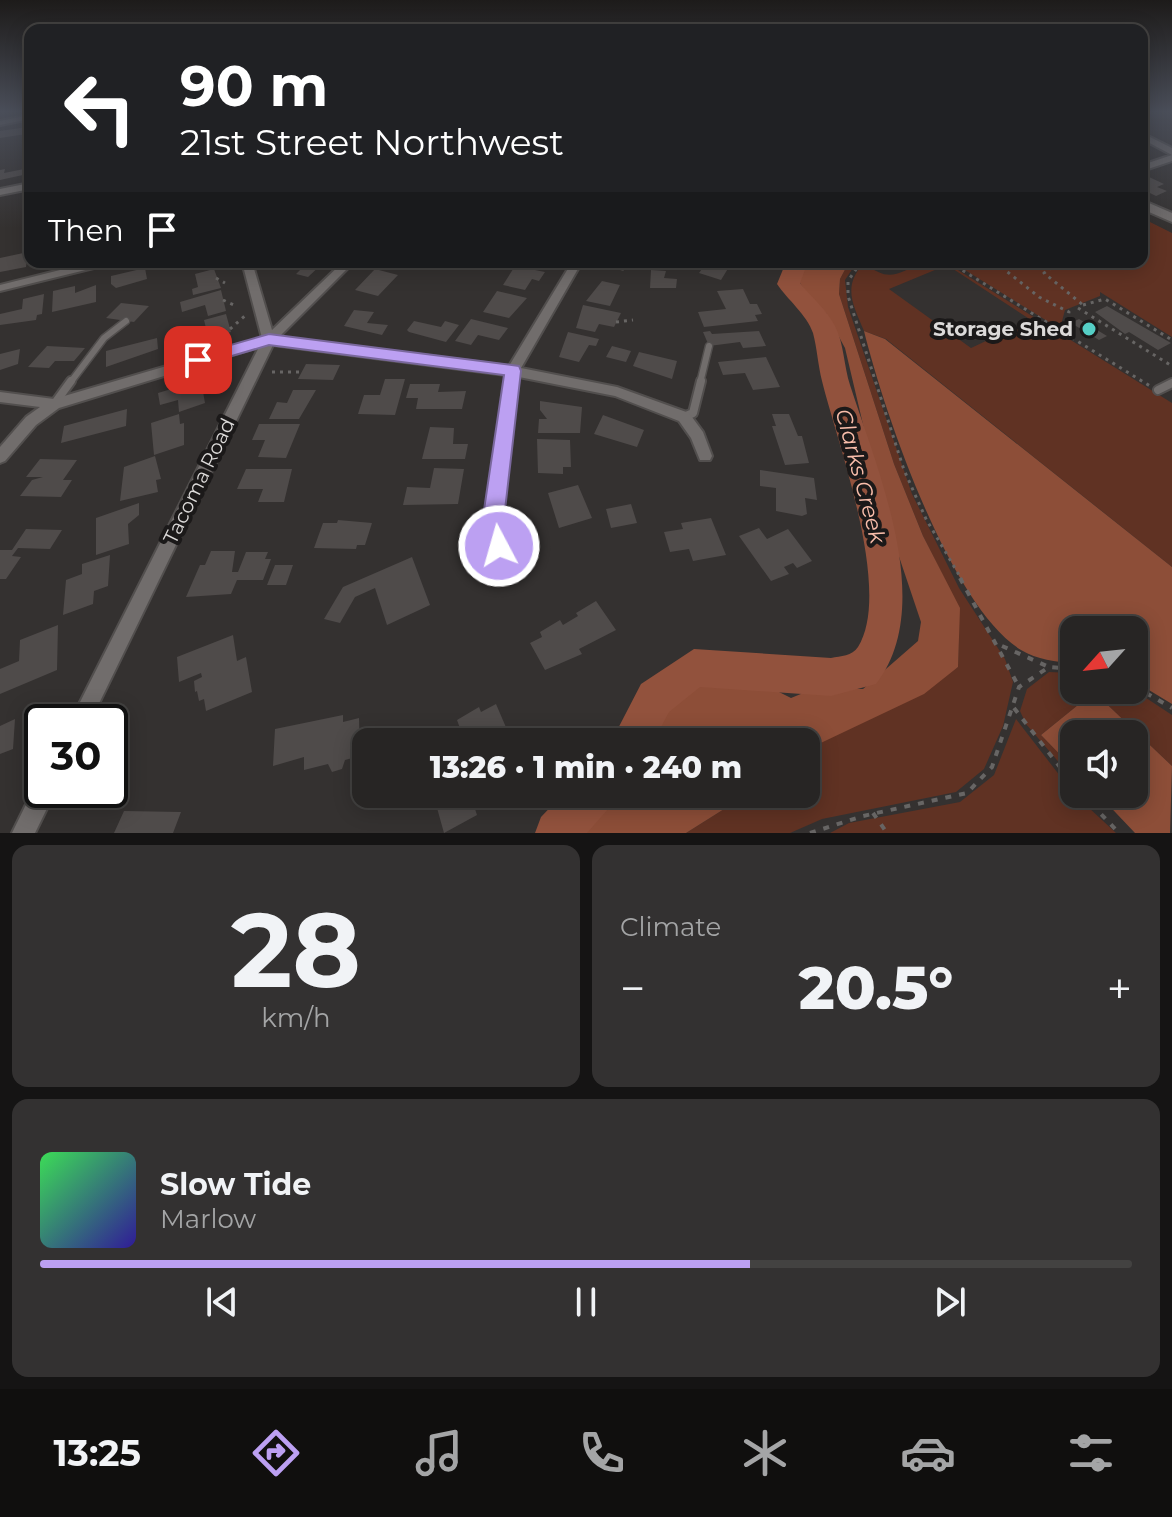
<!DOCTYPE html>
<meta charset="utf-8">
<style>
body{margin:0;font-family:Montserrat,sans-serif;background:#333131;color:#f1f3f6;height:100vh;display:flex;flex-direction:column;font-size:30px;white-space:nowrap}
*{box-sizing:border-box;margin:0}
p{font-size:26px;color:#a4a5a6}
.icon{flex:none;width:44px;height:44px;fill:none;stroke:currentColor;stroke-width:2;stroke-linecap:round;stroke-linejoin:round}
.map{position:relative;height:833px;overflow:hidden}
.drawer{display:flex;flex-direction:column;gap:12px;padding:12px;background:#151414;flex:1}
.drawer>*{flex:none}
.top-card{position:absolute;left:24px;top:24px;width:1124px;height:244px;border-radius:16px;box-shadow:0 4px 20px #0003,0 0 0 2px #434241;background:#202124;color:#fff;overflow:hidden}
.needle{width:52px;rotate:243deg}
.controls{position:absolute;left:1060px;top:616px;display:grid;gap:16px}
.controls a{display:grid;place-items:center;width:88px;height:88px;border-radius:16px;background:#272524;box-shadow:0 4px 20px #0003,0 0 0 2px #434241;font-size:40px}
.speed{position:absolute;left:24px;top:704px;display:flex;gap:16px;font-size:40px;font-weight:700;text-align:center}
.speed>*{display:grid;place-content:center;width:104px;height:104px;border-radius:50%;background:#272524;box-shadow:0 4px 20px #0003,0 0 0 2px #434241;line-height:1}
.speed .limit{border:4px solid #111;border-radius:12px;background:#fff;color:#111}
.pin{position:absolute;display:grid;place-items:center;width:68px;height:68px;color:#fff;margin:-34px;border-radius:16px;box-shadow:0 4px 12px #0006}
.me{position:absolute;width:88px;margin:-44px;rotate:354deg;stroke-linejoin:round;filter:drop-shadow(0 0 6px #0008)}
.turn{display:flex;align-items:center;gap:28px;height:168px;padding:0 24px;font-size:36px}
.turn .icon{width:104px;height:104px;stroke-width:2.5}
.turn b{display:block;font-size:56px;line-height:68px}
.then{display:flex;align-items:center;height:76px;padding:0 24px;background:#0003;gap:16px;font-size:30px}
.big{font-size:60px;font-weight:800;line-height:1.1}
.drawer .card{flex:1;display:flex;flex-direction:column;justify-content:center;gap:12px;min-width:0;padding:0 28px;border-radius:16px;background:#333131}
.drawer .dial{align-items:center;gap:0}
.dial b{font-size:104px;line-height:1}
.song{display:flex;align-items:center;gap:24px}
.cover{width:96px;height:96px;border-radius:12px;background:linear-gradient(135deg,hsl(130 70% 55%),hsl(250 70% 35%))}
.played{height:8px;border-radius:4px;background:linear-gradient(90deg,#bca0f2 65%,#434241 65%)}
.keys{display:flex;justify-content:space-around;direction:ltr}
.heat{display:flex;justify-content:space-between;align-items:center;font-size:44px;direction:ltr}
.drawer .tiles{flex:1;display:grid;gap:12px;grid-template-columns:1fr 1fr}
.card:last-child{grid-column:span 2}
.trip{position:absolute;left:352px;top:728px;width:468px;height:80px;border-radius:16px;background:#272524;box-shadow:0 4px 20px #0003,0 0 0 2px #434241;font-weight:800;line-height:80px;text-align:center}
.tabs{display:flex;height:128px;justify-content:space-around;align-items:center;background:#100f0e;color:#a4a5a6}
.tabs .icon{width:56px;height:56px}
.tabs .current{color:#bca0f2}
.tabs b{font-size:36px;color:#f1f3f6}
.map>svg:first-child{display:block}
.green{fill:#603223;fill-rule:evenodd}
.forest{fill:#8d4e38}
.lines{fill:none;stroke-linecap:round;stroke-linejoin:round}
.river{fill:#92523d;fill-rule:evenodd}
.building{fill:#4f4b4a}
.lane-far1-casing{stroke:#524f4e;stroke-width:9}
.lane-casing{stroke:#524f4e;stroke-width:12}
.street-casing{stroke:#524f4e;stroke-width:4}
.secondary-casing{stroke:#524f4e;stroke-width:4}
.path-far1{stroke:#676564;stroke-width:3;stroke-dasharray:3 5;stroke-linecap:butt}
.path{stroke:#676564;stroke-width:4;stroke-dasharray:6 8;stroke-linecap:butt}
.lane-far1{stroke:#716d6c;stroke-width:6}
.lane{stroke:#716d6c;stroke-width:8}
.street{fill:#716d6c;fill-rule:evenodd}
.secondary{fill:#716d6c;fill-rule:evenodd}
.route{fill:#bca0f2;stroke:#7a689d;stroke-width:2}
.poi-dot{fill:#55cec5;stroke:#1b1919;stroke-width:3}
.labels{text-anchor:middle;stroke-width:8;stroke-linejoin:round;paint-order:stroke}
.poi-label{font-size:20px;font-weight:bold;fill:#dcdad9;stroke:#1b1919;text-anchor:end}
.street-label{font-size:20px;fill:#dcdad9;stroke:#1b1919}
.water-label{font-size:22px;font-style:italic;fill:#f8bdaa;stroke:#1b1919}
</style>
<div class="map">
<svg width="1172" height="833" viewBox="0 0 1172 833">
<rect width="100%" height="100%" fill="#343130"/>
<path class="green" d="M1142,218L1172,233V337L1100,292V296L1065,310L1061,325L1052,324L952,262H1142Z
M849,262H857L845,280L848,307L912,494L959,588L1005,659L1013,682L1003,726L984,769L956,792L822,819L790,833H686L748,794H806V750L958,667L959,608L923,536L894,464L839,294L840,279Z
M924,262H945L1172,403V567L886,339L864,331C853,305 842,286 864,263C890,283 896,274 924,262ZM947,265L1031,320L971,348L889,289Z
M1049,672L1074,673V690H1134L1172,715V766L1094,692L1041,735L1074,769V780L1026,724L1020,711L1027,689Z
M1016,719L1074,794L1116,833H830L849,823L960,802L994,775Z"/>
<path class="forest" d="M807,262H849L840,279L839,294L894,464L923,536L960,608L958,667L924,694L806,750V742H645L661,715L699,679L769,687L791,698L813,689H863L918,641L921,622L883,509L845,348L826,313L810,298L798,280Z
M864,331L885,339L1172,567V704L1134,681V630H1074V664C1056,661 1037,660 1021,650C950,606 884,412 864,331Z
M1094,692L1172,766L1170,833H1135L1098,794H1134V734H1074V769L1041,735Z
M609,794H748L686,833H573Z"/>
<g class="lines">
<path class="river" d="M786,262H808L800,283C811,297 827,310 835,326C844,343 844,367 850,385C877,469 937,606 876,684L831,696L700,687L669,712L653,742H611L641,684L694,649L831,658C841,656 852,656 858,647C893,591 837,442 822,381C818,365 817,348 813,333C807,315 787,299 777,284Z
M563,794H614L608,809L587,833H535L541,817Z"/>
</g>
<path class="building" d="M27,127L26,134L0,138V131Z
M5,169L4,173L24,169L23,175L0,180V170Z
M1147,176L1164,184L1157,187L1167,191L1156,196L1142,189L1146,183L1142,178Z
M28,252L26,267L0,272V258Z
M301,262H319L323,263L308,277L296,274L302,268L298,267Z
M389,262H417L410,270L385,265Z
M608,262H645L640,268L630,265L623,271L606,265Z
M707,262H732L721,280L699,273Z
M515,266L545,272L539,281L532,279L525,290L503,285Z
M145,268L147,279L116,288L111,284V276Z
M214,269L221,288L193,295L192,289L198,287L195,274Z
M375,269L398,275L378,296L355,290Z
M651,270L666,271L664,278L677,279L676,288H650Z
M602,281L620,285L610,306L586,301Z
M96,285V302L52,312L53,291L75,286V293Z
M743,289L750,304H757L762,314L755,315L758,321L704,327L698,312L726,309L717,291Z
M221,290L226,311L208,316L205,305L182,312L180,302Z
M497,291L527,298L509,318L483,312Z
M44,294L42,314L37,315L36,320L0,325V314L22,309L23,299Z
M121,303L149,306L134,322L106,318Z
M583,305L621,313L614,327L599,324L595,332L576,328Z
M1107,306L1171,343L1158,350L1129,332L1125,334L1095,312Z
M354,310L374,312L367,323L388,325L382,335L344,326Z
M226,314L231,332L193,343L191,333L206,328L204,320Z
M471,319L508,328L499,340L478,335L471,345L455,341Z
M1079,319L1107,336L1099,340L1071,323Z
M414,321L441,327L445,321L459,325L446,342L409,332L407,330Z
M710,331L712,334L759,331L766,346L743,348L740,342L709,346L703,332Z
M568,332L599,339L596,346L589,345L579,362L559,357Z
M157,338L158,349L106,367V351Z
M47,346L85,348L74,361H55L49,368L28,367Z
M612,346L631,351L626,362L606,357Z
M20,349L18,364L0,370V354Z
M639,352L677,361L672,379L633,366Z
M766,357L780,387L753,390L745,373L723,375L718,362Z
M306,364L339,365H340L333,380L298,379Z
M385,379H405L395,415L358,414L364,395H380Z
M201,380L205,403L179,412L178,400L160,405L158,393Z
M410,384H440L438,392L466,391L462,409H416L418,398H406Z
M293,390H316L299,419H269L277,402L287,403Z
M540,401L582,407L580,433H538L539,419H547L540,410Z
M127,409L126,426L61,443L64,426Z
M179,414L180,424L184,423V445L154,455L151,423Z
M772,414H789L798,436H802L809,463L785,465L772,426H776Z
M603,415L644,430L637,447L594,434Z
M259,424H300L286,458L258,457L265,440H252Z
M430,427L454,428L453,444H468L465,459H422Z
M537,439L570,440L571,467H563V474L538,473Z
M155,456L161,479L156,480L158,492L120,501L124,467Z
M40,459L77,460L63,480H72L61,497L20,496L32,480L43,477H26Z
M434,468L464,469L458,504L403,505L407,487L430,488Z
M246,469H292L284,502H258L263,489H237Z
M760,470L814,478L817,500L805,498L807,514L802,516L776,511V488L760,486Z
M578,485L592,518L559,528L548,493Z
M139,503V515L128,524L129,544L96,555V518Z
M631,504L637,523L611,528L606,509Z
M711,518L726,555L693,561L689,549L670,552L664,532L683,529L681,523Z
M338,520L372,523L365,545H357L356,549L314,548L323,523H337Z
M759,528L767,539L788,529L812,561L797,568L793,563L784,567L789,574L771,581L739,536Z
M26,529L62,530L50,549L18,548L12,556L21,557L6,579H0V550H12Z
M211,551H235L232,572H238L246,552H268L265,559H271L263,580H237L231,594L186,597L200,565H205Z
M110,555L108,586L94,591L93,604L63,615L66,580L82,574V564Z
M412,557L430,605L387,625L375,588L355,597L340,623L324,619L343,587Z
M275,565H293L286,585H267Z
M596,601L616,630L579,649L582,654L545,670L530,643L542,637L540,632L560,620L563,625L578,616L576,613Z
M58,625L57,670L0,694V669L19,661L20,640Z
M233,635L237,661L246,657L252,692L206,711L204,699L199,701L197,691L195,692L194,681L202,677L201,673L179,682L177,657Z
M496,704L508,732L490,742H465L457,720L479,707L481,712Z
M343,715V722L359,718L360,756L345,760L342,769L332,772L328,764L304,770V757L273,766L275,729Z
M15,719L13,749L0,754V726Z
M462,794H470L477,815L444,833L437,808Z
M124,811L181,812L173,833H114Z"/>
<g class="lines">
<defs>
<path id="lane-far1" d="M70,383L104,338L126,321
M700,383L709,346"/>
<path id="lane" d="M1158,390L1172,383
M55,403L71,381
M684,417L693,413L701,381"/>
<path id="street" d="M30,115V119L0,125V121Z
M1142,133L1172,148V155L1142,139Z
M1172,155V161L1142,171V165Z
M30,183V189L0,195V189Z
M92,262H111L110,264L0,291V285Z
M242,262H252L272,330L343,262H354L279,337L509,366L572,262H582L521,368L617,387L689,413L703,432L712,456L710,460H700L691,438L679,421L615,396L519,377L502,510L507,546L505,551L499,553L493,551L491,546L486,510L506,375L273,345L90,722H70L259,347L59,408L36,425L5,461L0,463V447L26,417L40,407L0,402V392L54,399L262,338Z
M42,781V790H56L35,833H12L37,782Z"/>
<path id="secondary" d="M1142,200L1172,213V222L1142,209Z"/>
</defs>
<use href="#lane-far1" class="lane-far1-casing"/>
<use href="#lane" class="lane-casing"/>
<use href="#street" class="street-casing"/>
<use href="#secondary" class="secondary-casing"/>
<path class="path-far1" d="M861,262L848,281V296L904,470L926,519L962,580
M949,262L1150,386
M995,262L1039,297L1069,312L1066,328L1061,331
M1059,263L1044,273L1083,305
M216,278L225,283
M223,300L234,305
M1083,305L1105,299L1172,340
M1078,308L1172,366
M616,322L633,320
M230,329L246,315
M272,372H300"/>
<path class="path" d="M960,578L1019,687
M1002,646L1049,667
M1134,686L1172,708
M1014,708L1074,785
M1082,794L1119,833
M873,813L887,833
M810,833L863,816L967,793L992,767L1019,687L1049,667L1074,669"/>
<use href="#lane-far1" class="lane-far1"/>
<use href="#lane" class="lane"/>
<use href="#street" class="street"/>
<use href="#secondary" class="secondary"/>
</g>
<linearGradient id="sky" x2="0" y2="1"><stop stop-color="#1d1b1a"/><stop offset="0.49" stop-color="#4a4e59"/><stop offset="1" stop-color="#4a4e59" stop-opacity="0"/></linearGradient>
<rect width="1172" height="228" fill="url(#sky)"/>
<path class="route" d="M269,334L519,366L521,371L505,510L510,546L507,553H491L484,510L504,375L269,345L198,366L190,360L192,356Z"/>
<circle class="poi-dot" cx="1089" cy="329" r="8"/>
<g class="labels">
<g class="poi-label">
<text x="1073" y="336">Storage Shed</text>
</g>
<g class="street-label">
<text transform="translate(199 481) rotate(-64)" y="7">Tacoma Road</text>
</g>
<g class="water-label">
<text transform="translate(861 476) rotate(75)" y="8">Clarks Creek</text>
</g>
</g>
</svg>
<div class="controls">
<a><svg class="needle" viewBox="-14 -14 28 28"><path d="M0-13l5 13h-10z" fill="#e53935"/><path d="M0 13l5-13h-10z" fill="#a4a5a6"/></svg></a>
<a><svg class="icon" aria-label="sound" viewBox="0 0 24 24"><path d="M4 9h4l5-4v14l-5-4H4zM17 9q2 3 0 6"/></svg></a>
</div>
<div class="speed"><div class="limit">30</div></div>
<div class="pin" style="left:198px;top:360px;background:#d93025"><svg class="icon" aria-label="arrive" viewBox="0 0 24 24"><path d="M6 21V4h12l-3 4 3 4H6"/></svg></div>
<svg class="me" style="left:499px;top:546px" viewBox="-20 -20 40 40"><circle r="17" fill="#bca0f2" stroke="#fff" stroke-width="3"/><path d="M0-11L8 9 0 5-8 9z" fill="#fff"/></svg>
<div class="trip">13:26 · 1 min · 240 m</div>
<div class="top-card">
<div class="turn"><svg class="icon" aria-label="left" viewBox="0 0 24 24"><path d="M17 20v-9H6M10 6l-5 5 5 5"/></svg><div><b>90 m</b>21st Street Northwest</div></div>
<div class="then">Then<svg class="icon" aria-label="arrive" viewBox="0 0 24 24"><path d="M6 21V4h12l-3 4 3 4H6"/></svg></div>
</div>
</div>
<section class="drawer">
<div class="tiles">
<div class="card dial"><b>28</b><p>km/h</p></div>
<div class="card"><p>Climate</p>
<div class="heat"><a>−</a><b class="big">20.5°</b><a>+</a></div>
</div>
<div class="card">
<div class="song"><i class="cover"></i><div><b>Slow Tide</b><p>Marlow</p></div></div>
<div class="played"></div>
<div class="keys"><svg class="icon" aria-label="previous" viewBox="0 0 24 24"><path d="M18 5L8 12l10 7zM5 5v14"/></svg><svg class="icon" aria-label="pause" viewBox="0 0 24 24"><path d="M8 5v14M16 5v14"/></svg><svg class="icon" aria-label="next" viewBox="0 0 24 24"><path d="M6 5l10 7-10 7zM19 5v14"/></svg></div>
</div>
</div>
</section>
<nav class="tabs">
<b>13:25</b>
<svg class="icon current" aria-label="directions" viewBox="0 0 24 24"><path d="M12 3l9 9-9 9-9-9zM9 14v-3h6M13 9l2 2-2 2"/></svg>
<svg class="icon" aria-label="music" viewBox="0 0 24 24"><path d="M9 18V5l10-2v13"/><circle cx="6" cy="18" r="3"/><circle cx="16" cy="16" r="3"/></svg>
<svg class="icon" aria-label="phone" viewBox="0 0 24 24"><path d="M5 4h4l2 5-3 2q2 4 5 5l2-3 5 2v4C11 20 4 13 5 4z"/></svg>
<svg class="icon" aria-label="climate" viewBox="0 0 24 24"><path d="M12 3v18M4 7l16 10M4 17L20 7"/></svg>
<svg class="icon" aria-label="car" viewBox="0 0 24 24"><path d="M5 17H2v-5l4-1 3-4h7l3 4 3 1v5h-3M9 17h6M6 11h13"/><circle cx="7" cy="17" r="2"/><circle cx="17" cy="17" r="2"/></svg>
<svg class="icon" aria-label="filters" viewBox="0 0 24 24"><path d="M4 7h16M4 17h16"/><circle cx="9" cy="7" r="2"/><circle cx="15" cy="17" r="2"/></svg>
</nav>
